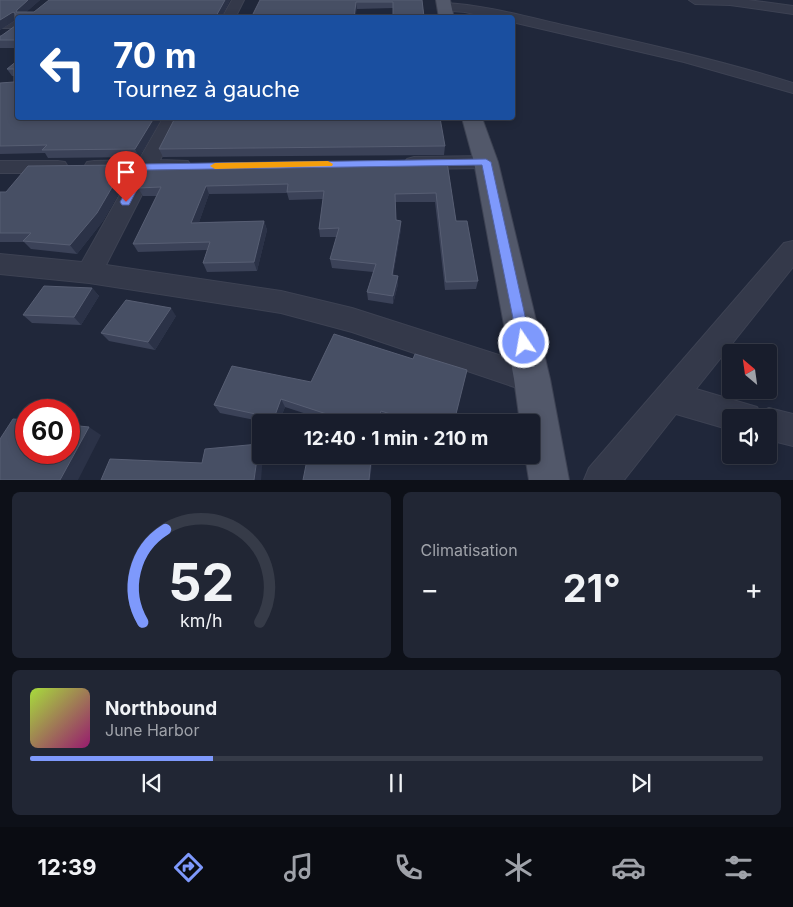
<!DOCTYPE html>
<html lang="fr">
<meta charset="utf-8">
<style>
body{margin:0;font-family:Inter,sans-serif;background:#212634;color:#f1f3f6;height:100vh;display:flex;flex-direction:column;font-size:19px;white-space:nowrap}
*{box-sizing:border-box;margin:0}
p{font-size:16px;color:#9fa2a9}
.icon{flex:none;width:28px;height:28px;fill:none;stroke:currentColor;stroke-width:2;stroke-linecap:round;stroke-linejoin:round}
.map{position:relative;height:480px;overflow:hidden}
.panel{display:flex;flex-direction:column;gap:12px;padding:12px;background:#0d1018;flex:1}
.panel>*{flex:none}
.guide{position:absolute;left:15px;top:15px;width:500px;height:105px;border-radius:5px;box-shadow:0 2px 8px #0003,0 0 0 1px #363b48;background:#1a4fa0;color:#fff;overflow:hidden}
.needle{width:32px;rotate:331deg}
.tools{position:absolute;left:722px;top:344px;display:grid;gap:10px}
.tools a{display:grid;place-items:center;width:55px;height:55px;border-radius:5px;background:#181d2c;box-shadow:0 2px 8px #0003,0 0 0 1px #363b48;font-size:25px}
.speed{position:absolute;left:15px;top:399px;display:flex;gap:10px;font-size:25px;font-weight:700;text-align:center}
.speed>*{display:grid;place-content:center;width:65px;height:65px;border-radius:50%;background:#181d2c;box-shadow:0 2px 8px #0003,0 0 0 1px #363b48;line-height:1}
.speed .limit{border:8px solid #d22;background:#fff;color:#111}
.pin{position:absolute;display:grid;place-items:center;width:42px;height:42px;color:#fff;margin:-51px -21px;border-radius:50% 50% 50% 0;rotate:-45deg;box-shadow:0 0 5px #0007}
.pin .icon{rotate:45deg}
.me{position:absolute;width:55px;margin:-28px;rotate:348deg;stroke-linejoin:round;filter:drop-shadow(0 0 4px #0008)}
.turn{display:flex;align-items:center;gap:18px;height:105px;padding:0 15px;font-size:22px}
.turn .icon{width:65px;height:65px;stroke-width:2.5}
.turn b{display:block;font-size:35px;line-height:42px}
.big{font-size:38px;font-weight:700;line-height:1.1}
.panel .tile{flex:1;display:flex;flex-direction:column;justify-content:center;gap:8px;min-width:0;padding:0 18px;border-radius:8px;background:#212634}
.panel .dial{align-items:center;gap:0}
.dial svg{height:130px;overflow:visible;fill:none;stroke:#363b48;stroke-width:7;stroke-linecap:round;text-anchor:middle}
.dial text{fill:#f1f3f6;stroke:none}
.song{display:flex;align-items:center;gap:15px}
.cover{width:60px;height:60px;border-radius:8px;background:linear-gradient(135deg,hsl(80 70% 55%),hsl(320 70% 35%))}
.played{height:5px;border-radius:2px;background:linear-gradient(90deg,#7e99fc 25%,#363b48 25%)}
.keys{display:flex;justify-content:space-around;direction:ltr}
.heat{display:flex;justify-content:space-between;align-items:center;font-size:28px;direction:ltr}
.panel .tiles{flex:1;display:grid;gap:12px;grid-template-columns:1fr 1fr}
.tile:last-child{grid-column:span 2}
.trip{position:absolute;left:252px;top:414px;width:288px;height:50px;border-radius:5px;background:#181d2c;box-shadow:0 2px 8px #0003,0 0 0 1px #363b48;font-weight:700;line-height:50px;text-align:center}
.tabs{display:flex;height:80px;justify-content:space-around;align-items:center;background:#0a0c12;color:#9fa2a9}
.tabs .icon{width:35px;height:35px}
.tabs .active{color:#7e99fc}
.tabs b{font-size:22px;color:#f1f3f6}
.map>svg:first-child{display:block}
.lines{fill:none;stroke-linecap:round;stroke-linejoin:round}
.minor-casing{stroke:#3d4253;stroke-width:2}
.major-casing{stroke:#3d4253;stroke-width:2}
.minor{fill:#34394a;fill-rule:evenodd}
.major{fill:#52586a;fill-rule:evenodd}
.wall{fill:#3b4258}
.shaded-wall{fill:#2b3247}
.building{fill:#474f64;stroke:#575e73}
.route{fill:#7e99fc;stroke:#5263a4}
.slow{fill:#f59e0b}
</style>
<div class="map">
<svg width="793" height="480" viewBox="0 0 793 480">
<rect width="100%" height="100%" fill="#20273a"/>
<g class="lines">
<defs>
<path id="minor" d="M232,0H244L235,18H222Z
M689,0H748L793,6V14L730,5L695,4Z
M444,3C486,5 527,17 567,26C643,43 719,60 793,83V93L684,62L512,22V18H491L465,12L440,10L438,7L440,4Z
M0,20H18V28H0Z
M163,118H181L160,160L188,161L191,166L188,171L153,173L106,265L281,291L352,308L543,369L547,379L543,389L532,393L352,332L281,313L89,283L0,274V254L82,262L132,173H94L87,172L84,167L87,162L94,161L139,160Z
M486,156L493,158L496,162L493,166L486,168L414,169L407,167L404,163L407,159L414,157Z
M0,161H58L65,162L68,167L65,172L58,173H0Z
M793,241V267L696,389L757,407L760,412L769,408L793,414V446L769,440V418H731V430L676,414L624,480H584L589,468L784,243Z"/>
<path id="major" d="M436,0H450L454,18H439Z
M462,118H482L498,162L550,379L569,480H529L525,455H531V422H520L514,379L474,162Z"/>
</defs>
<use href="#minor" class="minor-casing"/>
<use href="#major" class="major-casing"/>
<use href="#minor" class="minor"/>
<use href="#major" class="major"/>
</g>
<path class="wall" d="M0,0H40L26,12H34L230,0L221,18H18V48H0V36H1L15,26V21L0,30Z
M260,0H422L424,17L393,18V8L357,9Z
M18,60L162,118L139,157L48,158L45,153L0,154V83L14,82V76H12L7,69Z
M445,146L444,155L163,157L159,149Z
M447,162L456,221L478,281L476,289L445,290L435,202H395L396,220L401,221V229L393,275L398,284L393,304L368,300L367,292L373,272L332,268L330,259L337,237H320L319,229L323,199L289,200L287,193L209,194L199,222L264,221L267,230L257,271L207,272L203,263L207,250L138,252L133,244L157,196H143L138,188Z
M125,165L130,174L103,221L77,254L31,249L24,242H0V192H6Z
M92,288L99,296L81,325L32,323L23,315Z
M176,316L155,350L109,341L101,333Z
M232,366L454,422H393L382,419L380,422H331L285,407L279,422H265L220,413L214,405Z"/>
<path class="shaded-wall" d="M28,0H40L21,17L16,12L17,10Z
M225,0H230L221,18H215Z
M356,2L357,9L355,18H354Z
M13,12L17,19L0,30V20Z
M154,118H162L139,157L135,149Z
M125,165L130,174L103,221L77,254L70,245Z
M206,186L209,194L196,231L191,223Z
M264,221L267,230L257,271L254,262Z
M401,221V229L392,283V275Z
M398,276V284L393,304V296Z
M92,288L99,296L81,325L74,317Z
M171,308L176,316L155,350L148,342Z
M281,399L285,407L279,422H276L274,418Z
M381,411L382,419L380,422H377Z
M89,427L101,435L78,480H60Z
M259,444L261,448V455H263L261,480H254Z
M371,460L372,465L370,480H369Z"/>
<path class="building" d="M0,0H28L17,10L16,12H34L49,0H225L215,18H18V40H0V36H1L15,26V13L13,12L0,20Z
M260,0H422L424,17L435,18H393V2H356L354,18H251Z
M18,60V118H154L135,149L42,150L47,145L0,146V83L14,82V69H7Z
M175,118H440L445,146L159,149Z
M447,162L456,221H467L478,281L446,282L436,193L395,194L396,220L401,221L392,275L398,276L393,296L367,292L376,264L330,259L339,228L319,229L324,191L287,192L288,184L206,186L191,223L264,221L254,262L203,263L210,242L133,244L161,187L138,188L150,165Z
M125,165L97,213L70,245L23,241L31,233H0V192H6L28,166Z
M44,286L92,288L74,317L23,315Z
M126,300L171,308L148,342L101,333Z
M334,334L413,359L415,354L467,370L454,422H416L381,411L377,422H351L281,399L274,418L214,405L232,366L311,382Z
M13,419L26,420V452H69V425L89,427L60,480H0V439Z
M259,444L254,480H101L110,459L202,463L205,449Z
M308,455L371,460L369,480H303Z"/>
<path class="route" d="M486,159L491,162L531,343L529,347L524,349L520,347L518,343L482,165L147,170L129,205H122L120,202L139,167L144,164Z"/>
<path class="slow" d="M328,161L333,164L332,166L215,169L210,166L215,163Z"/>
</svg>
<div class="tools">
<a><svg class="needle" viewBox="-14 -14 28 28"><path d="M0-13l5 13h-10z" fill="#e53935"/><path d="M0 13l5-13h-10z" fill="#9fa2a9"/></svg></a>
<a><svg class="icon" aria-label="sound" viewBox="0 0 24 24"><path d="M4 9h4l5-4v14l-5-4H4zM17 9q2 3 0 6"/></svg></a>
</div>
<div class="speed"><div class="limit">60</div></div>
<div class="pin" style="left:126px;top:202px;background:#d93025"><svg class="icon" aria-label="arrive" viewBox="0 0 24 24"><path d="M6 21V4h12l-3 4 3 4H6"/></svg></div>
<svg class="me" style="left:524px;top:343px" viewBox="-20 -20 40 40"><circle r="17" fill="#7e99fc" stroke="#fff" stroke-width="3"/><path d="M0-11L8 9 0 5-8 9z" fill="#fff"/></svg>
<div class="trip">12:40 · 1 min · 210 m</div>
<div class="guide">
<div class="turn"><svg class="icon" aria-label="left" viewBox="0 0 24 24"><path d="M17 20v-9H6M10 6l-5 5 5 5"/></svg><div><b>70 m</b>Tournez à gauche</div></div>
</div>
</div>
<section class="panel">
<div class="tiles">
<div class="tile dial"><svg viewBox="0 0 100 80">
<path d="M14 69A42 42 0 1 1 86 69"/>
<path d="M14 69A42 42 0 0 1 28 12" stroke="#7e99fc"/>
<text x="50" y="56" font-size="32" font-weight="700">52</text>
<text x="50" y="72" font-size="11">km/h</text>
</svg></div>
<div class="tile"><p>Climatisation</p>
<div class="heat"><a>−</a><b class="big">21°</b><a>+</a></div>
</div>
<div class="tile">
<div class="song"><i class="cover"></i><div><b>Northbound</b><p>June Harbor</p></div></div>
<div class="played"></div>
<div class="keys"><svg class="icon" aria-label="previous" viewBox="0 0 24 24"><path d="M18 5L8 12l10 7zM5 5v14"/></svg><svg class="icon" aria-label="pause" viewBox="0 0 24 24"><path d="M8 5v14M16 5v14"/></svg><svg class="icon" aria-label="next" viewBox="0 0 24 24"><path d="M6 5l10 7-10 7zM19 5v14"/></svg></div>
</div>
</div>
</section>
<nav class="tabs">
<b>12:39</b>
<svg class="icon active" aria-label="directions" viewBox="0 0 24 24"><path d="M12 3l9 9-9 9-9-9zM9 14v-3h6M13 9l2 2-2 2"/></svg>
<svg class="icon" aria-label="music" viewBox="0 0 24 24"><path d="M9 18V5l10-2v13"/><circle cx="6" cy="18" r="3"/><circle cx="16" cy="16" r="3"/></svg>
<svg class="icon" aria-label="phone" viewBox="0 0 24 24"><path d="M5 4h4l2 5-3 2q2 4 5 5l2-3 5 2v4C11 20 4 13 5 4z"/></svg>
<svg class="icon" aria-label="climate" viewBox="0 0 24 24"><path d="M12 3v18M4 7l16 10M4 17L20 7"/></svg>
<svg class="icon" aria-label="car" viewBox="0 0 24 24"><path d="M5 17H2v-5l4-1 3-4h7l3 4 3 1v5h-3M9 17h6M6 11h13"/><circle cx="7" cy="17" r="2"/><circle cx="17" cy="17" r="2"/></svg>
<svg class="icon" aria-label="filters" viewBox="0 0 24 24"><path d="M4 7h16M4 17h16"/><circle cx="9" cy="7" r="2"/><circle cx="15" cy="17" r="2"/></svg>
</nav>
